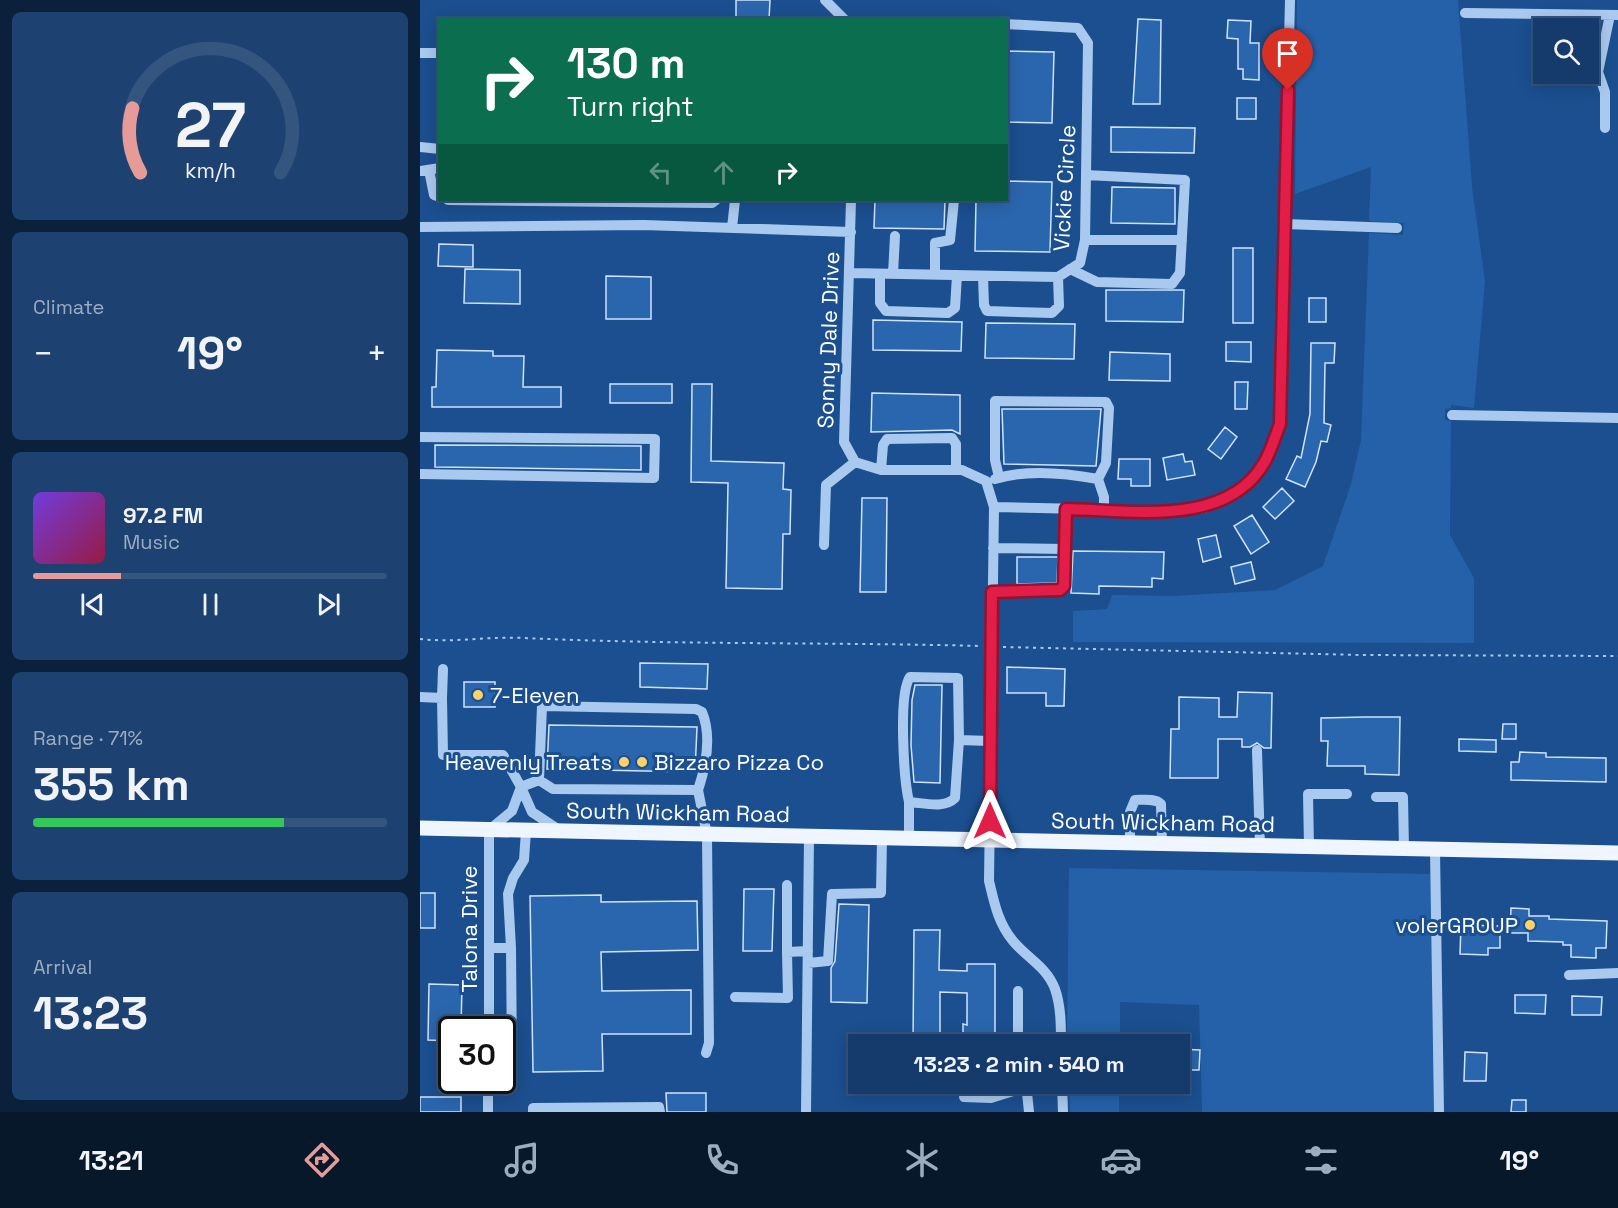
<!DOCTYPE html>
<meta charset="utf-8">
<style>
body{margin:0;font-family:"Space Grotesk",sans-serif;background:#1d4271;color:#f1f3f6;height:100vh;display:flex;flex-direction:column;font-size:22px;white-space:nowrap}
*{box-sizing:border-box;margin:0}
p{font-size:20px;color:#9dadc1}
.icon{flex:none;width:33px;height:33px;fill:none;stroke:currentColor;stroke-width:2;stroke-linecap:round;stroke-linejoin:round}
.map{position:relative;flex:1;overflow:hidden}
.side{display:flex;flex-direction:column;gap:12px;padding:12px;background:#0b203b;width:420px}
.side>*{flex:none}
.top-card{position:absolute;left:18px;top:18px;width:570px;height:183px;border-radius:0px;box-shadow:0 3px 15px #0003,0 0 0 2px #33557e;background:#0b6e4f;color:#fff;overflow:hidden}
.tools{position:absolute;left:1113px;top:18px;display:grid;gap:12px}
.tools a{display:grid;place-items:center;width:66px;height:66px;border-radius:0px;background:#143b6b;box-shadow:0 3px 15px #0003,0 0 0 2px #33557e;font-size:30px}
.speed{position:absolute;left:18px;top:1016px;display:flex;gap:12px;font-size:30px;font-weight:700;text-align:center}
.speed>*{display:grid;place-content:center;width:78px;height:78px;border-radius:50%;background:#143b6b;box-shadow:0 3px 15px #0003,0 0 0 2px #33557e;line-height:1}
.speed .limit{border:3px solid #111;border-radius:9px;background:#fff;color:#111}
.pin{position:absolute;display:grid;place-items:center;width:51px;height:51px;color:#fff;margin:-62px -26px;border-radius:50% 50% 50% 0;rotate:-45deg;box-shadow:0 0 6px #0007}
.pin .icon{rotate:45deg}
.me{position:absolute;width:66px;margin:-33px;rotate:0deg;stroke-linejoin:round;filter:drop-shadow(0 0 4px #0008)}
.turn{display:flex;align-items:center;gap:21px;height:126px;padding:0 30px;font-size:27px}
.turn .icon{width:78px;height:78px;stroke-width:2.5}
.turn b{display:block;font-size:42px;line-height:51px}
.lanes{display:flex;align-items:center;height:57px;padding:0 30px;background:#0003;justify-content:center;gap:30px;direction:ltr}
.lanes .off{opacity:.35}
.big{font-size:45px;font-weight:700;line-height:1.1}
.side .card{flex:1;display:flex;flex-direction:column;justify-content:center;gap:9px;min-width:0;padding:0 21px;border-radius:9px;background:#1d4271}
.side .dial{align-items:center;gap:0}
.dial svg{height:156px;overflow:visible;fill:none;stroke:#33557e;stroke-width:7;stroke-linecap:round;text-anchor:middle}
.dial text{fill:#f1f3f6;stroke:none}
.song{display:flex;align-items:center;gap:18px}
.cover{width:72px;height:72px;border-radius:9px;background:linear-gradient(135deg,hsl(260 70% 55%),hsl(340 70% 35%))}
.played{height:6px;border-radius:3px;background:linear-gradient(90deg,#e69b98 25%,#33557e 25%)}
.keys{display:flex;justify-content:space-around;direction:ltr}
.heat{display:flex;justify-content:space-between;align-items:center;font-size:33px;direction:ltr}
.charge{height:9px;border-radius:4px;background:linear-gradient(90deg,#34c759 71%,#33557e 0)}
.trip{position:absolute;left:428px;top:1034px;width:342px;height:60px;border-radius:0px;background:#143b6b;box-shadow:0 3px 15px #0003,0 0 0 2px #33557e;font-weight:700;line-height:60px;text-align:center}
.tabs{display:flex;height:96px;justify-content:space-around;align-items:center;background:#08182b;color:#9dadc1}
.tabs .icon{width:42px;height:42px}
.tabs .selected{color:#e69b98}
.tabs b{font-size:27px;color:#f1f3f6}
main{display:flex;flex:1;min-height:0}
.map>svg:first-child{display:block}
.green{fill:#2461a8}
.building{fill:#2a66ad;stroke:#cfe3fa;stroke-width:1.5}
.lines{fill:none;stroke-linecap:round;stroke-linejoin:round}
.path{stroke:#a9c9ee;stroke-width:2;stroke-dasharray:3 4.5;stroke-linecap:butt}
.minor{stroke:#a9c9ee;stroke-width:10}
.major{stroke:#f0f6ff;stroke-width:15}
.route-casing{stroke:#92132f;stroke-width:15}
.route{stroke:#e11d48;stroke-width:10}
.poi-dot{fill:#ffd166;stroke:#1b4f8f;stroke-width:2}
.labels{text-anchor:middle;stroke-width:6;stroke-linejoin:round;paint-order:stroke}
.street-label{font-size:22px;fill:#fff;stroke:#1b4f8f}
.poi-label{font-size:22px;fill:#fff;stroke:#1b4f8f;text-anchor:start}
</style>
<main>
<section class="side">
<div class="card dial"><svg viewBox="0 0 100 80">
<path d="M14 69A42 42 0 1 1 86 69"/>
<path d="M14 69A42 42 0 0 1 10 36" stroke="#e69b98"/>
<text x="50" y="56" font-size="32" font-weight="700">27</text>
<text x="50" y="72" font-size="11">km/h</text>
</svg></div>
<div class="card"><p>Climate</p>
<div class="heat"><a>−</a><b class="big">19°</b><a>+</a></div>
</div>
<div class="card">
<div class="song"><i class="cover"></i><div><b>97.2 FM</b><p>Music</p></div></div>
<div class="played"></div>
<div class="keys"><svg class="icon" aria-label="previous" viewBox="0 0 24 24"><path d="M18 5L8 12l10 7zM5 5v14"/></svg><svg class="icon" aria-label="pause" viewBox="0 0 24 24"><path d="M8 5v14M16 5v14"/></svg><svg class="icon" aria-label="next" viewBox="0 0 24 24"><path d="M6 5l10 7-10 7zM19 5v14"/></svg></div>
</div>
<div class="card"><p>Range · 71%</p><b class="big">355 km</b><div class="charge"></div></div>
<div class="card"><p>Arrival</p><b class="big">13:23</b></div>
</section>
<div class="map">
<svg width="1198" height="1112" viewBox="0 0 1198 1112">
<rect width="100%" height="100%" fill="#1b4f8f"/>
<path class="green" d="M877,0H1038L1052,187L1065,281L1054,408L1031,405V408L1025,409V420L1031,421L1030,535L1054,578V643L653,642V611L687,609L692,595L752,596L855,590L903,566L931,484L941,440L949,233L983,235L984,223L949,221L951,167L875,194Z
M649,868L1015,874L1014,1112H782L779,1005L700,1002V1044H647Z
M649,1083H699V1112H650Z"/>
<path class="building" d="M316,0H350L349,20H316Z
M718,19L741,20L740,104H713Z
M808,20L831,21L830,43H839V80L823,79V69H818V39L807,38Z
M586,51L634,52L632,123L586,122Z
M817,98H836V119H817Z
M691,127L775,128L774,153L691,152Z
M586,181L632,182L630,252L555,251L556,200H586Z
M692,187L755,188V224L691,223Z
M455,200H525L524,229L454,228Z
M19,244L53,245V267L18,266Z
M813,248H833V323H813Z
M45,269L100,270V304L44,303Z
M186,276L231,277V319H186Z
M686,290H764L763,322L686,321Z
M889,298H906V322H889Z
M453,320L542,322L541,351L453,350Z
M566,323L655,324L654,359L565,358Z
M806,342H831V362L806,361Z
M891,343H915L914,363H905L904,423L911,425L907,442L901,441L896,462L885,487L866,479L877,456L881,458L890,414Z
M17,350L73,351V356H104L103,387H141V407H12V387H16Z
M690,352L750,354V381L689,380Z
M815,382H828L827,409H815Z
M190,384H252V403H190Z
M272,384H292L291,461L364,463L363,489L371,490L370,534H363L362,589L306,588L308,483L271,482Z
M452,393L540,395V434L532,430L451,432Z
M582,409H681L676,466L584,464Z
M805,427L817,437L801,459L788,449Z
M15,445L221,446V470L15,467Z
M763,454L765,462L772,461L775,475L747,480L743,458Z
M699,459H730V486H711V479H698Z
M862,488L874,501L855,519L843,507Z
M442,498H467L466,592H440Z
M832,515L849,542L831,554L814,526Z
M796,535L801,557L783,562L778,539Z
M653,551L744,552L743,579L732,578V587L679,586V594L651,593Z
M597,557H638L637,583L597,584Z
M831,562L835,579L815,584L811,567Z
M220,663L288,664L287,689L220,687Z
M587,667L645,669L644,706H626V693H587Z
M44,682H75V707H44Z
M495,685H522L520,783L494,782L491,745L492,700Z
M818,692L852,693L851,748H844L837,743L830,747H822V739H798V778H750L751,729H759V697L799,698V717H817Z
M945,717H980L979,775L945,774V766H907L908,741H901V718Z
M1083,724H1096V739H1082Z
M129,725L277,727L275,772L127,769Z
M1039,739L1076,740V752L1039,751Z
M1100,752L1126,753V757L1186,758V782L1091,780V762H1099Z
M324,889H354L352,951H323Z
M0,893H15V928H0Z
M181,895V902L277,901L278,950L181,952L182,991L271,990V1034H182L183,1071L113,1072L110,896Z
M419,904L449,905L447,1003L411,1002V968L415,961Z
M1091,908L1109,909V916H1129V919L1187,921L1186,948H1176V958L1151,957V945H1143V942L1108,941V933H1090Z
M1041,925L1080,926V948H1068V955L1040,954Z
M494,930H520L519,970L547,971V964H575V1044H543V1024L547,1025V993L520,992V1044H493Z
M9,984L42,985L41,1029H32V1041L8,1040Z
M1095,995H1126L1125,1014L1095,1013Z
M1152,996L1182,997L1181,1015H1152Z
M759,1049L780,1050L779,1070H759Z
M1045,1052L1067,1053L1066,1081H1044Z
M246,1093H286V1112H247Z
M0,1097H41V1112H0Z
M1092,1100H1106V1112H1091Z"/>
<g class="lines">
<path class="path" d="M0,639C35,643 69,636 104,638C257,645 410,642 562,646
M583,647L941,655L1198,656"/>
<path class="minor" d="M405,0L425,20
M1045,13L1198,15
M0,53H20
M1185,128V92L1178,72L1190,15
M0,147L20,149
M9,170L14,195L20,197
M0,171L20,168
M28,200L292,203L296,200
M431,200L424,442L435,462L461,470H542L566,481L574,507L569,881C574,902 578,923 593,941C607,958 627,967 635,989C641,1006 641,1026 641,1044
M865,224L977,228
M0,227L224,225L431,232
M312,228L315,200
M665,240H762
M650,269L677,282L752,284L760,273L765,180L666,175
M430,273L638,277L660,263L665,240L668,43L658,28L586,24
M460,274V303L466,311L528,313L535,308L537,275
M473,274L475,236
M515,275V243L530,240L534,200
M563,276L564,305L567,311L632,313L639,306L638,277
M1032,415L1198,418
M0,437L235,439L234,478L0,474
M461,470L463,445L467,439L532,438L536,444V470
M579,477L575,460V401L686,402L689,408L686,463L678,479
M575,479C606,469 646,473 678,479L684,497V510
M574,507L752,511L784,508L816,493L844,464L860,424L870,0
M404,545L406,485L435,462
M573,548L645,549
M572,592L640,590L644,586L647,509
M0,697L22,698L23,755H83L101,787L119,780
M22,698L23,669
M837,750L840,846
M278,790C286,766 292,736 282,712L276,709L122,706L119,780L133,789L278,790L287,835L289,1043L286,1053
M956,797H983L984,849
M489,802C484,780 478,694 490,677L538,678L539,740
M489,839V802C504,803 524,809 535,798L539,740L570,741
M710,844V812L715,800C723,800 735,798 741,804L742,844
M889,847L888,794H927
M1015,850L1019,1112
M367,885V952L388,951
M69,948H91L92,1061L82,1062
M91,948L88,894L93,878L104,860L106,831
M388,963L408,961L412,894L461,893L462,839
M1149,975L1198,973
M598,991V1044
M315,997L368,998L367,952
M69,1029V830L92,811L101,787L112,812L139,830
M606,1083L609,1112
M642,1083L643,1112
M544,1097L571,1098L609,1086L642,1084
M68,1112V1080
M113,1112V1108L239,1107L240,1112
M386,1112L389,837"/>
<path class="major" d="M0,828L1198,853"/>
</g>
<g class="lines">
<defs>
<path id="route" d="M570,821L572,592L640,590L644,586L646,509C710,510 806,528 844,463C851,451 855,437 860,424L868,90"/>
</defs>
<use href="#route" class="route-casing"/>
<use href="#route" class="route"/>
</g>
<g class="poi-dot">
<circle cx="58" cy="695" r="6"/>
<circle cx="204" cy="762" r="6"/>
<circle cx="222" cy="762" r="6"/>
<circle cx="1110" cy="925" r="6"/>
</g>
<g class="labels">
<g class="street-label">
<text transform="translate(644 188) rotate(-87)" y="8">Vickie Circle</text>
<text transform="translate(408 340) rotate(-88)" y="8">Sonny Dale Drive</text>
<text transform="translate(258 812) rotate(1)" y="8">South Wickham Road</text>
<text transform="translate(743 822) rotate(1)" y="8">South Wickham Road</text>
<text transform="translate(49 929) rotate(-90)" y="8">Talona Drive</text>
</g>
<g class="poi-label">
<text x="70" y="703">7-Eleven</text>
<text x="192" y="770" text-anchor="end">Heavenly Treats</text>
<text x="234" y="770">Bizzaro Pizza Co</text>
<text x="1098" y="933" text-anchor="end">volerGROUP</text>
</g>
</g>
</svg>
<div class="tools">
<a><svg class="icon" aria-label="search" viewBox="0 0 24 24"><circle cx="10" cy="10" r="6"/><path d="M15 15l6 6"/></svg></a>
</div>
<div class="speed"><div class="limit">30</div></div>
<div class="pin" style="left:868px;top:90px;background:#d93025"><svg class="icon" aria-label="arrive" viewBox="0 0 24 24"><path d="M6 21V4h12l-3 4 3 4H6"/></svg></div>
<svg class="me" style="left:570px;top:821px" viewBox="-20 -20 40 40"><path d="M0-17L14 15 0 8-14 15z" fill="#e11d48" stroke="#fff" stroke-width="4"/></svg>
<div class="trip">13:23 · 2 min · 540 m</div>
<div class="top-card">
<div class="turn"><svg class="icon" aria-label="right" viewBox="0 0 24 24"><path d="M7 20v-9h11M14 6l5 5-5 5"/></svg><div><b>130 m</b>Turn right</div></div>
<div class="lanes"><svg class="icon off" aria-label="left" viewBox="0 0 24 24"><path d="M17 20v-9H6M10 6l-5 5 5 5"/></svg><svg class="icon off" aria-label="ahead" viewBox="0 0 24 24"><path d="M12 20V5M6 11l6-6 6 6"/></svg><svg class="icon" aria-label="right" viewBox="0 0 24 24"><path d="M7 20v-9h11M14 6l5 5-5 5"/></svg></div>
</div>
</div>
</main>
<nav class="tabs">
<b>13:21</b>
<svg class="icon selected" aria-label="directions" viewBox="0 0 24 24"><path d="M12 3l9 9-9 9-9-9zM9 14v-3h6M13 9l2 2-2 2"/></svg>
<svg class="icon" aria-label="music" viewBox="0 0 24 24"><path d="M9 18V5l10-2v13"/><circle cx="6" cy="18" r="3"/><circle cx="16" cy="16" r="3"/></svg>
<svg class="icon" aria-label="phone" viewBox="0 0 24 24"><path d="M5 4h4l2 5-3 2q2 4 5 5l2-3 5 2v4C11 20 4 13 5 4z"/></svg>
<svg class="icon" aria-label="climate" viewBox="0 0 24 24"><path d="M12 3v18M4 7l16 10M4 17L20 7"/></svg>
<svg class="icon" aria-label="car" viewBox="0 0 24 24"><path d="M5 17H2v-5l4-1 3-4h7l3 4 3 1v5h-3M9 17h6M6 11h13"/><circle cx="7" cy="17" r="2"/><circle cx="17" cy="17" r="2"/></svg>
<svg class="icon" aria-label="filters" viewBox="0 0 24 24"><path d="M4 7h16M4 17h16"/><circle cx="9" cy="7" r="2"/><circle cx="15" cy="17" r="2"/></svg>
<b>19°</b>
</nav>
